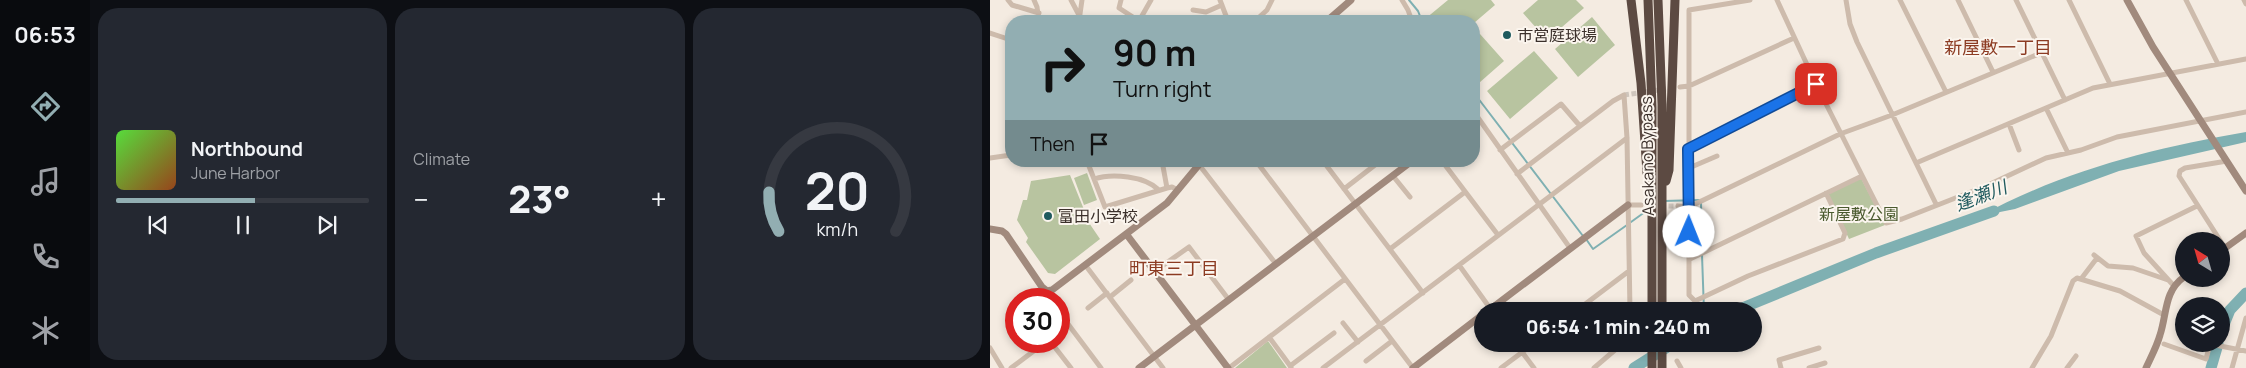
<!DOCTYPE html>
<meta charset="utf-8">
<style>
body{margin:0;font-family:Manrope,"Noto Sans JP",sans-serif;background:#242831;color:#f1f3f6;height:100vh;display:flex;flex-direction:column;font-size:19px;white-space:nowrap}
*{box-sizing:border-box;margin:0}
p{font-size:16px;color:#9ea1a6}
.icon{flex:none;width:28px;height:28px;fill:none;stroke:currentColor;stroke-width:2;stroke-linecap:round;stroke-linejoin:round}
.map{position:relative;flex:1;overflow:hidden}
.side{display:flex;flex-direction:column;gap:8px;padding:8px;background:#0d0f14;width:900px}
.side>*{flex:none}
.banner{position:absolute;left:15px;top:15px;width:475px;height:152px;border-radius:20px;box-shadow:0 2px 8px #0003;background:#92aeb2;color:#111;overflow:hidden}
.needle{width:32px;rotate:323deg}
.controls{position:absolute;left:1185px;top:232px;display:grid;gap:10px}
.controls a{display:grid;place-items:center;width:55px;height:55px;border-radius:50%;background:#171b24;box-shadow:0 2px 8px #0003;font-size:25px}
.speed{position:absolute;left:15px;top:288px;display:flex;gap:10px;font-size:25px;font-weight:700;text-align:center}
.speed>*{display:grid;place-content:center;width:65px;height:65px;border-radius:50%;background:#171b24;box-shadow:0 2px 8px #0003;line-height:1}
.speed .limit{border:8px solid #d22;background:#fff;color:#111}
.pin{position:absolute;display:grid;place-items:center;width:42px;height:42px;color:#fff;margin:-21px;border-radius:10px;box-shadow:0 2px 8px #0006}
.me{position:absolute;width:55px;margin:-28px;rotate:1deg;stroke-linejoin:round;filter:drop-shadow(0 0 4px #0008)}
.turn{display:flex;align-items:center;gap:18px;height:105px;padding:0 25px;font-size:22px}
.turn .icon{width:65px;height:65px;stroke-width:2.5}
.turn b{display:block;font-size:35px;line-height:42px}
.then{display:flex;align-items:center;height:48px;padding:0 25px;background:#0003;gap:10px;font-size:19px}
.big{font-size:38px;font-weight:800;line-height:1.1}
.side .card{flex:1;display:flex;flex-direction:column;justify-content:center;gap:8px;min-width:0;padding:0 18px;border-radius:20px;background:#242831}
.side .dial{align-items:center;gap:0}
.dial svg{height:130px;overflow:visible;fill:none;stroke:#363941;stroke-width:7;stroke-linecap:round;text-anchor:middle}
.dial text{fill:#f1f3f6;stroke:none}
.song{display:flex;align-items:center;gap:15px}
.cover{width:60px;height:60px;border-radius:8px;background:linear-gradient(135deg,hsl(110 70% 55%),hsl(20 70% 35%))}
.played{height:5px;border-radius:2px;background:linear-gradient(90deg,#92aeb2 55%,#363941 55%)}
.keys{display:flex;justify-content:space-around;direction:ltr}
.heat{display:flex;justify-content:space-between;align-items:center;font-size:28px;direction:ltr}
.side .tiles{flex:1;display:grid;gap:8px;grid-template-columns:repeat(3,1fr)}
.trip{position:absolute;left:484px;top:302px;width:288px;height:50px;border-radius:25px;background:#171b24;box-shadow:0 2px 8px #0003;font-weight:800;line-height:50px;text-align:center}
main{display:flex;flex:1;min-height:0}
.dock{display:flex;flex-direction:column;width:90px;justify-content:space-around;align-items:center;background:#090b0e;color:#9ea1a6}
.dock .icon{width:35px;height:35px}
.dock .selected{color:#92aeb2}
.dock b{font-size:22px;color:#f1f3f6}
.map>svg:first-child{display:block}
.green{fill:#b8c4a0}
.water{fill:#7fb0b2}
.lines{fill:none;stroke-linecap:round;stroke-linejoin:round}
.stream{stroke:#7fb0b2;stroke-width:2}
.river{stroke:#7fb0b2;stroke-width:11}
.street-tunnel{stroke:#cfc6bd;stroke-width:5;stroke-dasharray:5 2.5;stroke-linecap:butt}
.street{stroke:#cdbbac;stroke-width:5}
.secondary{stroke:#a18a7d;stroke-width:7}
.highway{stroke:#5c4a42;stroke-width:9}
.route-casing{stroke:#114b97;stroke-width:12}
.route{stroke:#1a73e8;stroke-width:9}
.poi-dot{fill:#1f5a5e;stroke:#fbf5ee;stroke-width:2}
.labels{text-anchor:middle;stroke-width:4;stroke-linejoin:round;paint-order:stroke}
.poi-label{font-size:16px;fill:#3b302b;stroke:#fbf5ee;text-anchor:start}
.street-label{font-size:16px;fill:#3b302b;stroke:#fbf5ee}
.park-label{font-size:16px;fill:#4a5a2e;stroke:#fbf5ee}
.neighbourhood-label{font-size:18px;fill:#8c3b22;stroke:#fbf5ee}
.water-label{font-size:18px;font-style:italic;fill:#1f5a5e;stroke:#fbf5ee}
</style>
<main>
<nav class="dock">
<b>06:53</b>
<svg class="icon selected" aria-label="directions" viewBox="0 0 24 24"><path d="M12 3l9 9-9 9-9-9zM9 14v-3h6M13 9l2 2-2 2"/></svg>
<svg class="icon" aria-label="music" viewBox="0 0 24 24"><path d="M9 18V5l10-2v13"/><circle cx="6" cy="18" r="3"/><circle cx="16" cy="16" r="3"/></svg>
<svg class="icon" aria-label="phone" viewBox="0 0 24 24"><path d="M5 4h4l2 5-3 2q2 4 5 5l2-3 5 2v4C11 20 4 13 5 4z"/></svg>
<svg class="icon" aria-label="climate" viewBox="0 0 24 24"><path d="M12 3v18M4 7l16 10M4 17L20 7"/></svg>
</nav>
<section class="side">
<div class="tiles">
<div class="card">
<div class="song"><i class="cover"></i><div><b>Northbound</b><p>June Harbor</p></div></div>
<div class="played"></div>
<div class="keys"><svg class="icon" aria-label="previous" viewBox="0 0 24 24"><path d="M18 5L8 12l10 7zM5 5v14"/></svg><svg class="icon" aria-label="pause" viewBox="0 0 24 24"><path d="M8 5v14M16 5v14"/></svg><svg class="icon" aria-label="next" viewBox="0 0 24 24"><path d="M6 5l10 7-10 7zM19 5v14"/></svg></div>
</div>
<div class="card"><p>Climate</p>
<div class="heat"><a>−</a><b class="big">23°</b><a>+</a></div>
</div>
<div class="card dial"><svg viewBox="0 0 100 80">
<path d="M14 69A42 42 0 1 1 86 69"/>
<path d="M14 69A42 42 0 0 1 8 45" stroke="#92aeb2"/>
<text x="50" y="56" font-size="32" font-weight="700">20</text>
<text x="50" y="72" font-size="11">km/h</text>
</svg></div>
</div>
</section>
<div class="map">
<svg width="1256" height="368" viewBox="0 0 1256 368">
<rect width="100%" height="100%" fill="#f4ebe1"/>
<path class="green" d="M458,0H501L505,5L484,23V21H437L435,19Z
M548,0H586L594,8L557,40L533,13Z
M602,17L625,45L588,77L565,49Z
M490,34L514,61L489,83L484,77V39Z
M544,51L568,78L520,119L497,91Z
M97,173L107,200L94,205L84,178Z
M80,175L95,212L93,214L110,239L65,274L58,273L36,242L38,238L27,220L33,200H37L41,181Z
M871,178L895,225L859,239L838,194Z
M278,341L297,368H245Z"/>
<path class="water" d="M1256,132V142L1129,171L1025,209L990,216C1073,171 1163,148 1256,132Z"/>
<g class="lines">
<path class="stream" d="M419,0L428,11L432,21
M484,93L593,236
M674,201L709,200
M711,203L712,251
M641,222L659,209
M596,239L603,249L637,225
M712,255L714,311"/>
<path class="river" d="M745,311L886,253L1004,211
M1231,332L1240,310L1256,293
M644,368L682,344
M1221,368L1228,344"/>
<path class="street-tunnel" d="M634,95L683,88
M671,206H688"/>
<path class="street" d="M18,0L22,5L49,13
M44,0L47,7L49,21
M81,0L90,17
M131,0L129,8L149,21
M230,0L238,21
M412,0L418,10L422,21
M760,0L699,10V295L705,301L758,276L853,239L855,233L836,193
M787,0L826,84L896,223L912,219L996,186L1056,158L1091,150L1127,137L1256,112
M856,0L860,24L867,42L946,204
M910,0L956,92
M968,0L1003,72
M1026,0L1075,100
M1079,0L1120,84
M1196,0L1228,64
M1254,0L1256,4
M203,10L216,12L232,5
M89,21L92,0
M149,21L161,0
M265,21L277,10L282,0
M0,33L21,40
M690,87L699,86L804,38
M1056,108L1078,153
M484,112L580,248
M1019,124L1029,150
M699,149L826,84
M510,150L571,104L590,126
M0,158L21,155
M97,161L115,207L177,188L182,187L188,190
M172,161L177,188
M266,161L423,368
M333,161L433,293
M452,161L508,235
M926,163L1103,88L1256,59
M210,166L286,264
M699,168L727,156
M527,174L623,101L634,95L637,138L640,311
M403,176L420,197
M104,179C122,173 155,176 169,190
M354,189L385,165
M638,205H651
M688,206L699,207L850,134L902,115L1051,53
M1235,248L1189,176L1190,171L1195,168L1237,161
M400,249L475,192
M1104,255L1118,266L1143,268L1178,280
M700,259L872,176
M469,265L502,311
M96,266L173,368
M165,271L199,247L239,300
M1091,279L1107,258
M1184,286L1154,253L1146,236L1207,206
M57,291L59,299
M120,297L141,280
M98,308L117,293
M586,311L639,271
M69,312L111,368
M353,323L368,342
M69,332L78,325
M279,337L301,367
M60,341L81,368
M526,344L544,368
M1174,344L1216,359L1220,344L1256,351
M0,348L12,368
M376,361L402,341
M687,361L691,368
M300,366L344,333
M21,368L57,341
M239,368L355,279
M333,368L637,138
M511,368L543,344
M604,368L632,344
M791,368L789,360L829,348
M819,368L835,363
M1042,368L1061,336L1083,281L1087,278L1130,291L1174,315
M1077,368L1086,356
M1242,368L1256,318"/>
<path class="secondary" d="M1137,0L1163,47L1256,191
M337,21L361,0
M484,115L485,114
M0,229L12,231L16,234L52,287L57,291L62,290L177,203L212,161
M137,235L238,368
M1231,251L1256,233
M498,311L638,205
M149,368L422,161
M423,368L492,315
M1156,368C1161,357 1167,346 1170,335C1177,314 1174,291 1194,277"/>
<path class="highway" d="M641,0L651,83L657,173
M658,0L662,107V311
M668,0L672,104V311
M676,181L679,170L685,0
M662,344V368
M672,344V368"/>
</g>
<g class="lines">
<defs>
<path id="route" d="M699,232L698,149L826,84"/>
</defs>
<use href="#route" class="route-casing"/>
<use href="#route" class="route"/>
</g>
<g class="poi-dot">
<circle cx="517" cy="35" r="5"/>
<circle cx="58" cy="216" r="5"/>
</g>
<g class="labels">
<g class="poi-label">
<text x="527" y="41">市営庭球場</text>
<text x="68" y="222">富田小学校</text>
</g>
<g class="street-label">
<text transform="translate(657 156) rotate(-91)" y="6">Asakano Bypass</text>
</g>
<g class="park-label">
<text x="869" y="220">新屋敷公園</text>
</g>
<g class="neighbourhood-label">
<text x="1008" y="54">新屋敷一丁目</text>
<text x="184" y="275">町東三丁目</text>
</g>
<g class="water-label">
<text transform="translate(991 196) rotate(-21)" y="6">逢瀬川</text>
</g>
</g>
</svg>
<div class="controls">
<a><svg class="needle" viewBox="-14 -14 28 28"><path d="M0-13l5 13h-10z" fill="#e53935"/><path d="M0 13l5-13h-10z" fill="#9ea1a6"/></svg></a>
<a><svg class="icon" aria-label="layers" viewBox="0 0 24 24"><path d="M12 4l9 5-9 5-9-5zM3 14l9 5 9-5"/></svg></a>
</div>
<div class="speed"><div class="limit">30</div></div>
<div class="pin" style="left:826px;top:84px;background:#d93025"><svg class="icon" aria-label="arrive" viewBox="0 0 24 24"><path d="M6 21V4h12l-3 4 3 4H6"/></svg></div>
<svg class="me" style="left:699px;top:232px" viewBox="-20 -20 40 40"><circle r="19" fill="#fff"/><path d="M0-13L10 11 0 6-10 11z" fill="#1a73e8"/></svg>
<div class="trip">06:54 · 1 min · 240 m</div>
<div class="banner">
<div class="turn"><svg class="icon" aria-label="right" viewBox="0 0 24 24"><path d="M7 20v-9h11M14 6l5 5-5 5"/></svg><div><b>90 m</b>Turn right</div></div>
<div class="then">Then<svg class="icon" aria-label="arrive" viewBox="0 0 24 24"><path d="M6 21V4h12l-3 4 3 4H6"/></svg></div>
</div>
</div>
</main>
